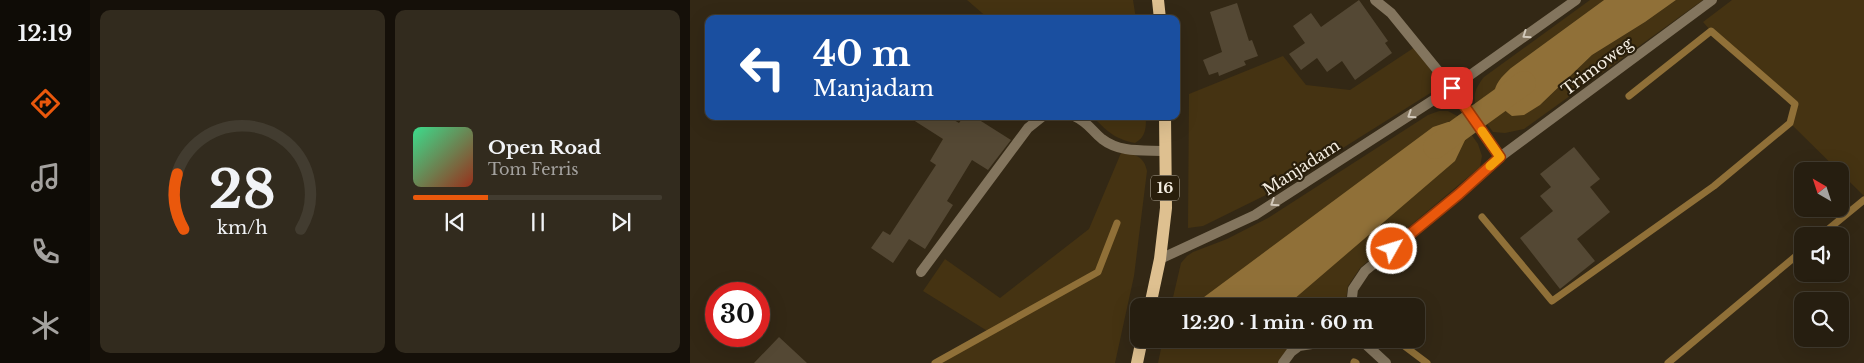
<!DOCTYPE html>
<meta charset="utf-8">
<style>
body{margin:0;font-family:"Libre Baskerville",serif;background:#322b1e;color:#f1f3f6;height:100vh;display:flex;flex-direction:column;font-size:19px;white-space:nowrap}
*{box-sizing:border-box;margin:0}
p{font-size:16px;color:#a4a29f}
.icon{flex:none;width:28px;height:28px;fill:none;stroke:currentColor;stroke-width:2;stroke-linecap:round;stroke-linejoin:round}
.map{position:relative;flex:1;overflow:hidden}
.details{display:flex;flex-direction:column;gap:10px;padding:10px;background:#151009;width:600px}
.details>*{flex:none}
.hud{position:absolute;left:15px;top:15px;width:475px;height:105px;border-radius:10px;box-shadow:0 5px 20px #0002,0 0 0 1px #423c30;background:#1a4fa0;color:#fff;overflow:hidden}
.needle{width:32px;rotate:321deg}
.fabs{position:absolute;left:1104px;top:162px;display:grid;gap:10px}
.fabs a{display:grid;place-items:center;width:55px;height:55px;border-radius:10px;background:#261e10;box-shadow:0 5px 20px #0002,0 0 0 1px #423c30;font-size:25px}
.speed{position:absolute;left:15px;top:282px;display:flex;gap:10px;font-size:25px;font-weight:700;text-align:center}
.speed>*{display:grid;place-content:center;width:65px;height:65px;border-radius:50%;background:#261e10;box-shadow:0 5px 20px #0002,0 0 0 1px #423c30;line-height:1}
.speed .limit{border:8px solid #d22;background:#fff;color:#111}
.pin{position:absolute;display:grid;place-items:center;width:42px;height:42px;color:#fff;margin:-21px;border-radius:10px;box-shadow:0 2px 8px #0006}
.me{position:absolute;width:55px;margin:-28px;rotate:51deg;stroke-linejoin:round;filter:drop-shadow(0 0 4px #0008)}
.turn{display:flex;align-items:center;gap:18px;height:105px;padding:0 25px;font-size:22px}
.turn .icon{width:65px;height:65px;stroke-width:2.5}
.turn b{display:block;font-size:35px;line-height:42px}
.details .widget{flex:1;display:flex;flex-direction:column;justify-content:center;gap:8px;min-width:0;padding:0 18px;border-radius:10px;background:#322b1e}
.details .dial{align-items:center;gap:0}
.dial svg{height:130px;overflow:visible;fill:none;stroke:#423c30;stroke-width:7;stroke-linecap:round;text-anchor:middle}
.dial text{fill:#f1f3f6;stroke:none}
.song{display:flex;align-items:center;gap:15px}
.cover{width:60px;height:60px;border-radius:8px;background:linear-gradient(135deg,hsl(150 70% 55%),hsl(10 70% 35%))}
.played{height:5px;border-radius:2px;background:linear-gradient(90deg,#ea580c 30%,#423c30 30%)}
.keys{display:flex;justify-content:space-around;direction:ltr}
.details .tiles{flex:1;display:grid;gap:10px;grid-template-columns:repeat(2,1fr)}
.trip{position:absolute;left:440px;top:298px;width:295px;height:50px;border-radius:10px;background:#261e10;box-shadow:0 5px 20px #0002,0 0 0 1px #423c30;font-weight:700;line-height:50px;text-align:center}
main{display:flex;flex:1;min-height:0}
.menu{display:flex;flex-direction:column;width:90px;justify-content:space-around;align-items:center;background:#0f0c06;color:#a4a29f}
.menu .icon{width:35px;height:35px}
.menu .selected{color:#ea580c}
.menu b{font-size:22px;color:#f1f3f6}
.map>svg:first-child{display:block}
.green{fill:#453312}
.water{fill:#907038}
.lines{fill:none;stroke-linecap:round;stroke-linejoin:round}
.stream{stroke:#907038;stroke-width:7}
.canal{stroke:#907038;stroke-width:24}
.building{fill:#544834}
.lane{stroke:#83755e;stroke-width:10}
.street{stroke:#83755e;stroke-width:10}
.primary{stroke:#dec090;stroke-width:12}
.oneway{stroke:#d2c9ba}
.route-casing{stroke:#983908;stroke-width:12}
.route{stroke:#ea580c;stroke-width:9}
.slow{stroke:#f59e0b;stroke-width:9}
.labels{text-anchor:middle;stroke-width:4.5;stroke-linejoin:round;paint-order:stroke}
.shield{fill:#291e0b;stroke:#b7afa1;stroke-width:1}
.shield-label{font-size:15px;font-weight:bold;fill:#f4ede1}
.street-label{font-size:16px;fill:#f4ede1;stroke:#291e0b}
</style>
<main>
<nav class="menu">
<b>12:19</b>
<svg class="icon selected" aria-label="directions" viewBox="0 0 24 24"><path d="M12 3l9 9-9 9-9-9zM9 14v-3h6M13 9l2 2-2 2"/></svg>
<svg class="icon" aria-label="music" viewBox="0 0 24 24"><path d="M9 18V5l10-2v13"/><circle cx="6" cy="18" r="3"/><circle cx="16" cy="16" r="3"/></svg>
<svg class="icon" aria-label="phone" viewBox="0 0 24 24"><path d="M5 4h4l2 5-3 2q2 4 5 5l2-3 5 2v4C11 20 4 13 5 4z"/></svg>
<svg class="icon" aria-label="climate" viewBox="0 0 24 24"><path d="M12 3v18M4 7l16 10M4 17L20 7"/></svg>
</nav>
<section class="details">
<div class="tiles">
<div class="widget dial"><svg viewBox="0 0 100 80">
<path d="M14 69A42 42 0 1 1 86 69"/>
<path d="M14 69A42 42 0 0 1 10 35" stroke="#ea580c"/>
<text x="50" y="56" font-size="32" font-weight="700">28</text>
<text x="50" y="72" font-size="11">km/h</text>
</svg></div>
<div class="widget">
<div class="song"><i class="cover"></i><div><b>Open Road</b><p>Tom Ferris</p></div></div>
<div class="played"></div>
<div class="keys"><svg class="icon" aria-label="previous" viewBox="0 0 24 24"><path d="M18 5L8 12l10 7zM5 5v14"/></svg><svg class="icon" aria-label="pause" viewBox="0 0 24 24"><path d="M8 5v14M16 5v14"/></svg><svg class="icon" aria-label="next" viewBox="0 0 24 24"><path d="M6 5l10 7-10 7zM19 5v14"/></svg></div>
</div>
</div>
</section>
<div class="map">
<svg width="1174" height="363" viewBox="0 0 1174 363">
<rect width="100%" height="100%" fill="#332815"/>
<path class="green" d="M277,0H443L446,19H299Z
M900,0H914L821,68L850,105L902,55L955,22L986,0H1013L834,129L815,133L803,132C788,111 775,100 794,77Z
M1042,0H1174V196L1100,123L1105,104L1021,31L1013,22Z
M725,47L751,78L742,92L586,190L513,226L498,228L499,94L593,56L616,85L660,90Z
M749,111H758L769,117L788,144L792,156L790,167L670,268L658,286L655,306H481L491,263L497,256L503,252L537,239L578,218L738,115Z
M402,116H456C456,128 456,137 445,143C424,139 416,130 402,116Z
M431,153C445,154 454,156 457,171L444,276L425,363H245L299,332L233,291L255,259L310,298L399,229Z
M473,339H630L600,346L588,363H468Z"/>
<path class="water" d="M914,0H986L955,22L902,55L850,105L834,115L822,116C797,98 801,86 821,68Z
M758,122H768L777,136L765,161L596,306H502L743,127Z"/>
<g class="lines">
<path class="stream" d="M792,217L862,301L1024,186L1100,123L1105,104L1021,31L939,96
M1130,236L1174,200
M683,303L684,306
M705,339L737,363
M664,362L666,363
M245,363L408,272L427,223
M978,363L1112,251"/>
<path class="canal" d="M745,147L834,83"/>
</g>
<path class="building" d="M669,0L698,41L695,43L702,53L665,80L652,61L637,72L627,58L611,70L599,54L615,43L603,26L621,13L631,27Z
M547,3L559,41L562,40L568,56L554,61L556,65L529,76L528,72L519,75L513,60L532,52L520,12Z
M217,116H257L269,123L274,116H283L321,140L298,170L282,160L257,201L263,205L235,249L219,239L203,263L181,248L193,231L200,235L246,165L240,161L253,139Z
M884,147L910,179L900,187L920,212L887,239L905,261L870,289L830,238L863,211L850,196L861,187L850,174Z
M89,337L117,363H64Z"/>
<g class="lines">
<path class="lane" d="M685,0L701,13L762,88
M593,363L601,352L609,346L654,339"/>
<path class="street" d="M762,88L810,157
M384,116C399,123 401,130 412,139C430,153 453,150 474,151
M470,259L565,215L762,88L886,0
M231,272L338,128L353,116
M661,306L663,289L675,271L769,194L810,157L1022,0
M670,339L696,363"/>
<path class="primary" d="M468,0L470,19
M460,306L470,259L476,208L475,116
M447,363L452,339"/>
</g>
<defs><path id="oneway-chevron" d="M-2-3.5L2.5 0L-2 3.5" fill="none" stroke-width="1.6" stroke-linecap="round" stroke-linejoin="round" transform="scale(1.25)"/></defs>
<g class="oneway">
<use href="#oneway-chevron" transform="translate(836 35) rotate(145)"/>
<use href="#oneway-chevron" transform="translate(721 115) rotate(147)"/>
<use href="#oneway-chevron" transform="translate(584 203) rotate(147)"/>
</g>
<g class="lines">
<defs>
<path id="route" d="M702,249L769,194L810,157L762,88"/>
</defs>
<use href="#route" class="route-casing"/>
<use href="#route" class="route"/>
<path class="slow" d="M792,131L810,157L800,166"/>
</g>
<g class="labels">
<rect class="shield" x="461" y="175.5" width="28" height="25" rx="4"/>
<g class="shield-label">
<text x="475" y="193">16</text>
</g>
<g class="street-label">
<text transform="translate(907 66) rotate(-37)" y="6">Trimoweg</text>
<text transform="translate(611 167) rotate(-33)" y="6">Manjadam</text>
</g>
</g>
</svg>
<div class="fabs">
<a><svg class="needle" viewBox="-14 -14 28 28"><path d="M0-13l5 13h-10z" fill="#e53935"/><path d="M0 13l5-13h-10z" fill="#a4a29f"/></svg></a>
<a><svg class="icon" aria-label="sound" viewBox="0 0 24 24"><path d="M4 9h4l5-4v14l-5-4H4zM17 9q2 3 0 6"/></svg></a>
<a><svg class="icon" aria-label="search" viewBox="0 0 24 24"><circle cx="10" cy="10" r="6"/><path d="M15 15l6 6"/></svg></a>
</div>
<div class="speed"><div class="limit">30</div></div>
<div class="pin" style="left:762px;top:88px;background:#d93025"><svg class="icon" aria-label="arrive" viewBox="0 0 24 24"><path d="M6 21V4h12l-3 4 3 4H6"/></svg></div>
<svg class="me" style="left:702px;top:249px" viewBox="-20 -20 40 40"><circle r="17" fill="#ea580c" stroke="#fff" stroke-width="3"/><path d="M0-11L8 9 0 5-8 9z" fill="#fff"/></svg>
<div class="trip">12:20 · 1 min · 60 m</div>
<div class="hud">
<div class="turn"><svg class="icon" aria-label="left" viewBox="0 0 24 24"><path d="M17 20v-9H6M10 6l-5 5 5 5"/></svg><div><b>40 m</b>Manjadam</div></div>
</div>
</div>
</main>
